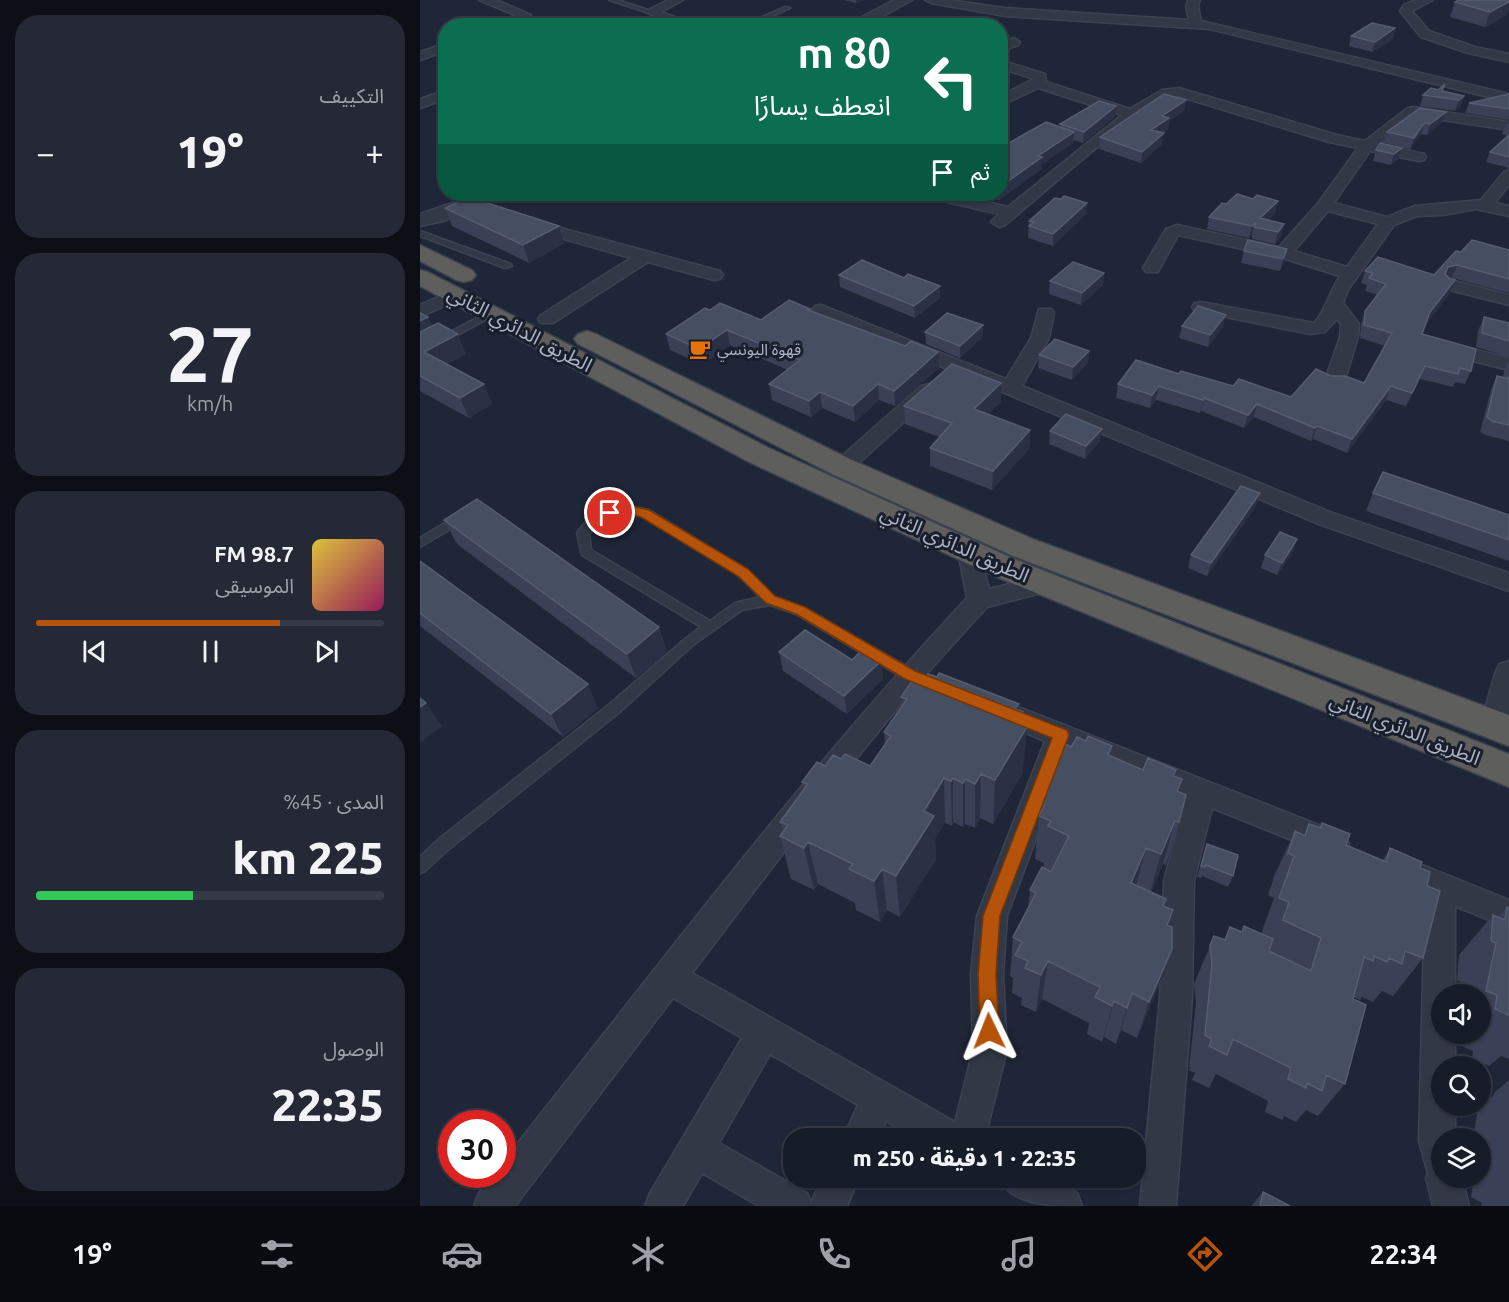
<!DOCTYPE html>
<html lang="ar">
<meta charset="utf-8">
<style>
body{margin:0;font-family:Ubuntu,"Noto Sans Arabic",sans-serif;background:#242935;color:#f1f3f6;direction:rtl;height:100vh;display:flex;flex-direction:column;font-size:22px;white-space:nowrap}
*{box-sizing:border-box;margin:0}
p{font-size:20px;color:#9ea1a8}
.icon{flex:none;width:33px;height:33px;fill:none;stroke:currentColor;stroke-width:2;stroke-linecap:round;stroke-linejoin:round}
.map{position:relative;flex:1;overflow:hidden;direction:ltr}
.side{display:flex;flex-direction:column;gap:15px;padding:15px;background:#0d0f17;width:420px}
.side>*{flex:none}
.guide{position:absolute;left:18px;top:18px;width:570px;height:183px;border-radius:24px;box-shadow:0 2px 4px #0004,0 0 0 2px #363a46;direction:rtl;background:#0b6e4f;color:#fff;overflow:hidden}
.buttons{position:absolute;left:1011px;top:984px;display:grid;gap:12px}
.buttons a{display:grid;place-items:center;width:60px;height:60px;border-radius:50%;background:#171c29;box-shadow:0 2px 4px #0004,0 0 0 2px #363a46;font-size:30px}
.speed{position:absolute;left:18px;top:1110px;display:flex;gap:12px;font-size:30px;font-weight:700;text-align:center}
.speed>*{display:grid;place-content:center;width:78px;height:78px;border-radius:50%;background:#171c29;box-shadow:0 2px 4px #0004,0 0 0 2px #363a46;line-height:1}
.speed .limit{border:9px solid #d22;background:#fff;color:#111}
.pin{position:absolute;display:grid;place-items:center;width:51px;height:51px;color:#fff;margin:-26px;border:3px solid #fff;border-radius:50%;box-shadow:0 2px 6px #0007}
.me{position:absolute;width:66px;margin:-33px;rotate:358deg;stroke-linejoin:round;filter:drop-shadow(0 0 4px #0008)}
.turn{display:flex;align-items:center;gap:21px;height:126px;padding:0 18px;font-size:27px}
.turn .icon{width:78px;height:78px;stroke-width:2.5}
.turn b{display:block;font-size:42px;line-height:51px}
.then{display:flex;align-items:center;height:57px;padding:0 18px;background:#0003;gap:12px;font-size:22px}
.big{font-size:45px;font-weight:800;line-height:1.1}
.side .widget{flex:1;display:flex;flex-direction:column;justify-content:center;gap:9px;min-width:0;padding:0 21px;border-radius:24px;background:#242935}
.side .dial{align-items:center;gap:0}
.dial b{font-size:78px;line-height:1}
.song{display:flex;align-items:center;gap:18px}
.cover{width:72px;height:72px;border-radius:9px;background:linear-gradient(135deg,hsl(50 70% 55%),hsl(330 70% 35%))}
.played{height:6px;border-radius:3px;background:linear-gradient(90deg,#b45309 70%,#363a46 70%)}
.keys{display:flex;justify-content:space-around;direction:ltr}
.heat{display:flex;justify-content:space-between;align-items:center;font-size:33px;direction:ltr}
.charge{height:9px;border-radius:4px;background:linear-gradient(90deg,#34c759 45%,#363a46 0)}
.trip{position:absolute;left:363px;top:1128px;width:363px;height:60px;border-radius:24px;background:#171c29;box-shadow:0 2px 4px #0004,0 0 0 2px #363a46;font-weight:800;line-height:60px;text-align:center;direction:rtl}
.dock{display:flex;height:96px;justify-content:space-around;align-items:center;background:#090b10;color:#9ea1a8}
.dock .icon{width:42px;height:42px}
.dock .on{color:#b45309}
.dock b{font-size:27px;color:#f1f3f6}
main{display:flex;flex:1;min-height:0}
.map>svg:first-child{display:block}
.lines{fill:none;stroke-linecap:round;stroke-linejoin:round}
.service-casing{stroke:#3c4251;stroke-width:3}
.minor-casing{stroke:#3c4251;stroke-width:3}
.tertiary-casing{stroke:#3c4251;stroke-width:3}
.trunk-casing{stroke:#3a404f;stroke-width:3}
.service{fill:#333847;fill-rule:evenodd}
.minor{fill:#333847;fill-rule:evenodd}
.tertiary{fill:#333847;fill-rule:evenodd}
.trunk{fill:#5e5e5c;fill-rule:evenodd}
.wall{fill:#3a4156}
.shaded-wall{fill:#2a3145}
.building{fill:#464e62;stroke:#565d71;stroke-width:1.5}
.route{fill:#b45309;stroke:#753606;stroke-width:1.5}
.labels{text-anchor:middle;stroke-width:6;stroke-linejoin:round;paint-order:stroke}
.far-poi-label{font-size:16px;fill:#adb2c4;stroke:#181e2c;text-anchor:start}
.street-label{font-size:20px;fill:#adb2c4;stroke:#181e2c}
</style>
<main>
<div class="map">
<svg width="1089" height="1206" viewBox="0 0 1089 1206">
<rect width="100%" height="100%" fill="#1f2637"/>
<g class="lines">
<defs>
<path id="service" d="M189,0H198L234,12L229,13Z
M365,7L370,8L331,26H322Z
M0,231L91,264L92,266L85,268L0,236Z
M70,311L74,314L73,316L0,355V348Z
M203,505L229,510L327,570L354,597L384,608L495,671L496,675L495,679H485L376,614L350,605L322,610L273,645L201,711L29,849L5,871L0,873V857L19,839L191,703L265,639L281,627L162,555L157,533L159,530L173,513ZM203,513L222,516L319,576L340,597L315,603L290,621L171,550L169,534L181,519Z
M33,518L39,522L37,525L0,547V538Z"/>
<path id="minor" d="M59,0H76L111,15L93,26H77L95,15Z
M248,0H263L241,12L280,26H260L225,12Z
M505,0H528L585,8L769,20L766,6L768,0H780L778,6L781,21L1089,94V102L790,29L585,16L511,3Z
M996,0H1013L992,11L1009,31L1055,47L1089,54V62L1048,53L1001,37L980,11L984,5Z
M594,38L600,42L598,45L580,52V43Z
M26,43V51L0,60V52Z
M580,60L625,74L626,82L710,109L742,90L759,88L917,135L945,141L988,108L993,107L1089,122V130L996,116L959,144L1004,154L1006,157L1004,160L999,161L950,151L914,203L967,217L995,206L1061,200L1084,172L1089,170V185L1075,203L1089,206V216L1056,209L1023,215L997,216L974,225L928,290L923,303L939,324L938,337L924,383L921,387H907L904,383L920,337L921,324L917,319L905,332L890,334L781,312L775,311L772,307L775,303L781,302L894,323C904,314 910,290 920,276L859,257L758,235L738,272H726L723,268L746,229L757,225L859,247L899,202L938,148L909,142L758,96C726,99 616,200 585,225L579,227L571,222L579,214L527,202L525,199L531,194H547L546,197L588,207L702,115L618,88L580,106V96L614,79L580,68ZM908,211L958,224L927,267L874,251Z
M26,90V99L0,108V99Z
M111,220L300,271L303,275L300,279L294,280L228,262L133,323H121L118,319L121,315L211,258L105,228L103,225Z
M1031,280L1089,295V305L1025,289L1022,285L1025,281Z
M34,290L40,291L43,295L40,299L0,317V305Z
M401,305L586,379L611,338L619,309H631L634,313L629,338L602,386L915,514L1089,573V591L899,524L395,314L392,310L395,306Z
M1024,342L1089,358V370L1017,352L1015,348L1017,344Z
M508,384L515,386L518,390L515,394L429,472L422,474L415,472L411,467L415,462L501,386Z
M549,543L557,545L569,589L625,575L633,578L637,584L633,590L567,607L499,682L418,781L272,973L535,1122L553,1050L551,974L557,916L625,741L564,716L560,708L564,700L573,697L924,835L929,844L924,853L914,857L792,808L774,881L772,997L756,1206H720L740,997L744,881L766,798L649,750L587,916L583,974L587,1050L565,1138H496L466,1121L458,1138H423L438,1105L350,1054L299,1143L387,1193L391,1203L402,1178H439L427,1206H339L282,1173L263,1206H225L230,1193L322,1038L253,998L95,1206H54L59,1193L74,1174H82V1163C234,972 380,776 547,598L538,551L541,545Z
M1089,661V716L1082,734L1073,737L1064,734L1060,726L1076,671L1080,664Z
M977,855L1089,900V928L1035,906V994H1022V1034H1035V1066H1022V1106H1035V1138H1022V1178H1042L1049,1206H1013L1006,1178L1008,1174L999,1141L1005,894L967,879L962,869L967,859Z
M578,1178H630L657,1193L662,1206C631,1206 593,1206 578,1178Z"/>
<path id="tertiary" d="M474,0H492L445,26H425Z
M58,194H84L81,198L23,221L0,226V214Z"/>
<path id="trunk" d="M0,245L52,270L56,275L52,280L44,282L36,280L0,261Z
M0,270L8,272L349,448L594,559L1089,754V787L572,575L329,462L0,286Z
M167,331L176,334L432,460L613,539L1089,715V746L591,555L412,474L158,344L154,339L158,334Z"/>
</defs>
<use href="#service" class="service-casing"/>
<use href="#minor" class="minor-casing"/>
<use href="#tertiary" class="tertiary-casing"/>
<use href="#trunk" class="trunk-casing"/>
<use href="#service" class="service"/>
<use href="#minor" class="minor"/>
<use href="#tertiary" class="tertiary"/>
<use href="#trunk" class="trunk"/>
</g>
<path class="wall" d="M424,0H444L436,3Z
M1089,0V10L1087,15L1065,27L1030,17L1035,2Z
M975,28L973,39L952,52L929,46L931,36Z
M1022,91L1044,96L1040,107L1035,111L1000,106L1003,95Z
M1089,94V120L1045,113L1049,103Z
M766,100L764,111L749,121L748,130L743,133L742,144L721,163L679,149L680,137Z
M1026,112L1022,122L1007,135L1001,134L990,149L964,143L967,132Z
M695,117L663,143L654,140L653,143L622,164V169L579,200L560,194H580V148L640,127V124Z
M1089,123V168L1066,162L1070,152L1088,136L1082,134L1086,124Z
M982,148L978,159L971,165L953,161L956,150Z
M667,203L666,214L633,246L608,238L609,221Z
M25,208L139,226L144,243L109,263L32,226Z
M855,213L848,220L864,224L861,236L855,244L832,239V235L829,238L787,229L789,217Z
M867,249L864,261L860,271L821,263L824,251Z
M1089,251V293L1032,278H1029L1035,280L1030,293L1005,325L1002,334L1051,371L1045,384L1035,382L1033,387L1000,379L986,406L966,400L927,453L893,439L891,441L834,417L824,428L781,411L780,413L736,400L730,408L696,398L698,384L759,374L813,386L871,397L911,376L944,383L965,346L940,338L941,324L945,311L958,295L945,291L947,285L941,283L945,271L1014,275L1041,252Z
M684,273L683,285L661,305L629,294L630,281Z
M419,275L484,278L520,298L495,318L420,287Z
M390,309L391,311L519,368L475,406L459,400L435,422L402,408L391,417L352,400L349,384L368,370L310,345L288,361L279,357L274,361L250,350L246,334L290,310L341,320Z
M0,313L8,317L12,326L46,354L27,364L64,384L72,404L49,418L0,391Z
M1064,317L1089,323V357L1056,347L1058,331Z
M563,325L562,338L540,358L506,344L505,332Z
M762,326L803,327L788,347L759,338Z
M669,351L668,363L652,380L618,368L619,355Z
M1089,360V441L1065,435L1060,432L1071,390L1077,376L1083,377L1084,371Z
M581,402L568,414L610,430L609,449L572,490L510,466V448L519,437L485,424L484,406Z
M630,431L680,441L665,459L629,444Z
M953,493L1089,515V561L946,511Z
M836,506L787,576L768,568L771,555Z
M24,520L239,627L247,652L216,678L37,544Z
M877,539L873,551L857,575L841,568L845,555Z
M0,561L178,708L143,737L0,626Z
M359,652L463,679L427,714L363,671Z
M517,677L599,704L598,710L603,712L602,725L603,772L573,824L560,818L555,828L545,824L543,827L533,822L532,826L525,823L515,839L516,859L480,917L467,910L460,922L436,910L435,903L398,884L394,890L371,879L360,836L363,832L360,822L384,789L382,782L405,766L421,759L450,766L465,744L464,732L482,706L481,697L501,683Z
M651,747L691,756L723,770H756L754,776L758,792L759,822L746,865L743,864L731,892L746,899L744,906L753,910L748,925L738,987L717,1038L701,1030L696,1044L684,1037L682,1042L667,1034L669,1023L622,999L616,1012L601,1005L602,998L592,993L593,978L590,976L593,937L608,909L610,890L623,868L624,863L615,859L620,803L634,772L635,764Z
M902,823L926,845L963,860L970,848L1000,868L1007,886L1003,958L973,996L962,991L953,1002L942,997L940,1000L933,997L925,1084L898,1116L886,1110L876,1122L864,1116L862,1120L845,1112L848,1101L796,1074L789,1088L772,1080L775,1073L769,1070L776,1002L774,984L794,936L805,940L810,927L821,932L841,934L854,898L848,895L855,874L875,831L884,835L889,824L899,828Z
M787,844L813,876L808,887L782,876V878L777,877Z
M1087,907L1089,908V1059L1081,1056L1069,1066L1052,1058L1053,1051L1039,1045L1041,1034H1060V994H1039L1041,982L1037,980L1039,955L1073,915L1078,917Z
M1089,1080V1206H1061L1062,1203L1051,1197L1054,1178H1060V1138H1053L1058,1109L1073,1096L1074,1093Z
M843,1192L870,1206H831Z"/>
<path class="shaded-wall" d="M436,0H444L436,3Z
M1089,2V10L1087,15L1065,27L1070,12Z
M975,28L973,39L952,52L955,42Z
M1044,96L1040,107L1035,111L1039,100Z
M766,100L764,111L749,121L748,130L730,141L731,130L742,116Z
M696,106L695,117L663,143L664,132Z
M1026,112L1022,122L1007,135L1010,124Z
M1004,123L1001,134L990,149L994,138Z
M654,132L653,143L622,164V169L579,200V194H580V187L618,156Z
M744,133L742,144L721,163L722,152Z
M982,148L978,159L971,165L974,154Z
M858,201L855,213L840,228V218Z
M667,203L666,214L633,246V234Z
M836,222L832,235L829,238L832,226Z
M864,224L861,236L855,244L858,232Z
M139,226L144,243L109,263L103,245Z
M867,249L864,261L860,271L863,259Z
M1037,265L1032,278L1023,280L1028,267Z
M684,273L683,285L661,305L662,293Z
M1035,280L1030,293L1005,325L1010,312Z
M520,286V298L495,318L494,306Z
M806,315L803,327L788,347L790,335Z
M8,317L17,337L0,345V321Z
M563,325L562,338L540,358V346Z
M307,330L310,345L288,361L285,345Z
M38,334L46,354L13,372L4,352Z
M276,341L279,357L274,361L270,345Z
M669,351L668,363L652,380L653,367Z
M518,352L519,368L475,406L474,391Z
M1005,366L1000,379L986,406L992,393Z
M581,383V402L553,428L554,409Z
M64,384L72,404L49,418L40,398Z
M458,384L459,400L435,422L433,406Z
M739,386L736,400L730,408L732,395Z
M971,386L966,400L927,453L932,439Z
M400,392L402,408L391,417L389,401Z
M784,398L781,411L780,413L783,400Z
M837,404L834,417L824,428L828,415Z
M897,426L893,439L891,441L895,428Z
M682,429L680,441L665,459L666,446Z
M610,430L609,449L572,490L573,471Z
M840,493L836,506L787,576L791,563Z
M877,539L873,551L857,575L862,563Z
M239,627L247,652L216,678L207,654Z
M461,661L463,679L427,714L424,696Z
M168,684L178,708L143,737L131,714Z
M6,703L22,726L0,743V707Z
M599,704L598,722L603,712L602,736L607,727L603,772L573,824L575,780L595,709Z
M561,774L560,818L555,828V784Z
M524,778L525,823L515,839L516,859L480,917L476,876L504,811Z
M533,778V822L532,826L531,781Z
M545,779V824L543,827V783Z
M755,821L743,864L729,896L741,854Z
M388,842L398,884L394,890L384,848Z
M726,848L715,890L711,883Z
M462,869L467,910L460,922L454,881Z
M752,949L738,987L717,1038L729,1002Z
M628,961L622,999L616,1012L621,975Z
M712,993L701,1030L696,1044L707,1008Z
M694,1001L684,1037L682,1042L692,1006Z"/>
<path class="building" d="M1039,0H1089V2L1070,12L1035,2Z
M952,23L975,28L955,42L931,36Z
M1025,84L1022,91L1044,96L1039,100L1003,95L1011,88L1018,90Z
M744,94L766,100L742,116L749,118L731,130L744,133L722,152L680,137Z
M1089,94V109L1049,103Z
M679,101L696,106L664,132L640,124Z
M1000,108L1026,112L1010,124L1004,123L994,138L967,132Z
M626,122L654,132L618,156L622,157L580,187V163L587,158L580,155V148Z
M1089,135V157L1070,152Z
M960,143L982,148L974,154L956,150Z
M817,194L833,199L837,195L858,201L840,218L864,224L858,232L834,227L836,222L832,226L789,217L802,203L806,204Z
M644,196L667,203L633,234L609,226L614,222L609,221L635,198L641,199Z
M49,197L139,226L103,245L25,208Z
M828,240L867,249L863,259L824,251Z
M1052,240L1089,250V279L1037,265L1028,267L1025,274L1029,278L1035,280L1010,312L1002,334L1056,349L1051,371L1040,368L1038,374L1005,366L992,393L971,386L932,439L897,426L895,428L837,404L828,415L784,398L783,400L739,386L732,395L698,384L716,360L759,374L761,371L813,386L819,379L871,397L896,369L911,376H925L944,383L972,333L944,325L945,311L966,284L949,278L953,273L945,271L958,257L1014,275L1036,251L1041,252Z
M442,260L484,278L488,274L520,286L494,306L419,275Z
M653,262L684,273L662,293L630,281Z
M369,300L390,309L388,310L485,346L491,341L518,352L474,391L458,384L433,406L400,392L389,401L349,384L380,360L307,330L285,345L276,341L270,345L246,334L285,308L290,310L300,303L341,320Z
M778,306L806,315L790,335L762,326Z
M0,313L8,317L0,321Z
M527,313L563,325L540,346L505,332Z
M1064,317L1089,323V341L1062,333Z
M18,323L38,334L4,352L64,384L40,398L0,376V332Z
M635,339L669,351L653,367L619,355Z
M532,364L581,383L554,409L610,430L573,471L510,448L532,423L484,406Z
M1077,376L1089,379V376V425L1072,421L1067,417Z
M646,414L682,429L666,446L630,431Z
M963,472L1089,515V540L953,493Z
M821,486L840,493L791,563L771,555Z
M57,499L239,627L207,654L24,520Z
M860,532L877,539L862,563L845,555Z
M0,561L168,684L131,714L0,613Z
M385,630L432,660L443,649L461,661L424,696L359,652Z
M519,673L599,704L595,709L603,712L597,723L607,727L575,780L561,774L555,784L545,779L543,783L533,778L531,781L524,778L504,811L514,816L476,876L462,869L454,881L429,869L433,864L388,842L384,848L360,836L368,825L360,822L388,784L382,782L397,762L405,766L413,755L421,759L425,754L450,766L471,736L464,732L487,699L481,697L493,680L501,683L508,674L517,677Z
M0,698L6,703L0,707Z
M668,736L692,746L688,755L723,770L728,758L756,770L753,776L762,779L757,791L766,795L759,822L755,821L741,854L726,848L711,883L746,899L743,906L753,910L747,925L752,927V949L729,1002L712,993L707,1008L694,1001L692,1006L675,997L680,987L628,961L621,975L605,968L608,961L595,955L602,942L593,937L616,893L610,890L622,867L631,872L649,836L628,826L631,821L619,816L625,805L620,803L637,765L635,764L643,743L651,747L657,737L666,741Z
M902,823L930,834L926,845L966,862L970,848L1002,862L1000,868L1010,872L1007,886L1020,891L1003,958L985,951L982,964L969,958L967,962L954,956L953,961L944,957L933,999L946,1005L925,1084L906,1075L902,1091L887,1083L886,1088L868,1079L871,1068L813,1039L807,1055L789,1046L792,1039L785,1035L792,964L790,945L794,936L805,940L810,927L822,932L824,926L853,939L849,951L891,971L901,938L863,920L869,902L859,898L874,856L868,853L875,831L885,836L889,824L901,828Z
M787,844L818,855L813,876L786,865L785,867L781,866Z
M1087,907L1089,908V1015L1075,1009L1077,995L1066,991L1076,943L1071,941L1073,915L1085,920Z
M843,1192L870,1206H840Z"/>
<path class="route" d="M203,504L229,510L328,569L355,596L385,607L495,671L647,730L649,735L580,916L576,974L579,1031L576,1038L569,1041L563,1038L560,1031L558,974L563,916L632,738L485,679L376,614L346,603L318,576L221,517L203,513L190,517L183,513L185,510Z"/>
<defs>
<symbol id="cafe-bare" viewBox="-9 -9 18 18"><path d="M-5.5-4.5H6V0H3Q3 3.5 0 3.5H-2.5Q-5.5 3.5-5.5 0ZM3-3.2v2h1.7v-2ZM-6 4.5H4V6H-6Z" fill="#e8710a" stroke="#181e2c" stroke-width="2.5" paint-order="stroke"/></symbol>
</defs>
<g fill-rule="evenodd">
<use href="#cafe-bare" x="265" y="334" width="30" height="30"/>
</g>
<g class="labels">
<g class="far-poi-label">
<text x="297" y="355">قهوة اليونسي</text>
</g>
<g class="street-label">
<text transform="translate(100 329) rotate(28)" y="7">الطريق الدائري الثاني</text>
<text transform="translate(535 544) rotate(24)" y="7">الطريق الدائري الثاني</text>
<text transform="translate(985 729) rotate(22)" y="7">الطريق الدائري الثاني</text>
</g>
</g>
</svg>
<div class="buttons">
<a><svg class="icon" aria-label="sound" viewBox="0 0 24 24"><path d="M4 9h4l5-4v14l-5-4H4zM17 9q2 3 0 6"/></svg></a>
<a><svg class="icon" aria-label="search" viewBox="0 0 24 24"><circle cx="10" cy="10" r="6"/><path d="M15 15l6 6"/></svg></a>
<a><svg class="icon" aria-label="layers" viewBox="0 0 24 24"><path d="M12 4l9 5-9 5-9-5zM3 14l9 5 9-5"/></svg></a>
</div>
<div class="speed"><div class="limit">30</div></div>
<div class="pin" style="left:190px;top:513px;background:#d93025"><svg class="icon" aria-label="arrive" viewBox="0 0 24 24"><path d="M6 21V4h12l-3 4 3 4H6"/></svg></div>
<svg class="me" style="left:569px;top:1031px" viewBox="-20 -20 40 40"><path d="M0-17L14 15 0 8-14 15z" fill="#b45309" stroke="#fff" stroke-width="4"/></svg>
<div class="trip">22:35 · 1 دقيقة · 250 m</div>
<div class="guide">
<div class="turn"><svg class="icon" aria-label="left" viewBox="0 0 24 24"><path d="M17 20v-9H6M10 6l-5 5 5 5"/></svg><div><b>80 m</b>انعطف يسارًا</div></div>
<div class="then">ثم<svg class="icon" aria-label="arrive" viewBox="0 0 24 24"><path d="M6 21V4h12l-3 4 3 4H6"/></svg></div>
</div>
</div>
<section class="side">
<div class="widget"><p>التكييف</p>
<div class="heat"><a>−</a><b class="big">19°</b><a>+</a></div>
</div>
<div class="widget dial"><b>27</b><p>km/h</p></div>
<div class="widget">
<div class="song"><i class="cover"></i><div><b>98.7 FM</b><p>الموسيقى</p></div></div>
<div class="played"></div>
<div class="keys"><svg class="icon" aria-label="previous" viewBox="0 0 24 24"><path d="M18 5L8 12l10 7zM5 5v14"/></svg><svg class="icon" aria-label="pause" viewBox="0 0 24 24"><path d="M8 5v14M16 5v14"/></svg><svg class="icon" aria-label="next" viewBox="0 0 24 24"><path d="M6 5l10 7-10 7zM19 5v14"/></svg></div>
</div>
<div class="widget"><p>المدى · 45%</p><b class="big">225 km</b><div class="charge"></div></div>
<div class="widget"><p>الوصول</p><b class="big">22:35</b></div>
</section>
</main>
<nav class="dock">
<b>22:34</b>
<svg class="icon on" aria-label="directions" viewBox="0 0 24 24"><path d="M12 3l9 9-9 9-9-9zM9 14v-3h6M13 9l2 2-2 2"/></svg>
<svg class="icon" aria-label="music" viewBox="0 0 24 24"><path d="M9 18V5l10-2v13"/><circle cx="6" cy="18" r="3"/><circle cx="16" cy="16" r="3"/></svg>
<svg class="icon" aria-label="phone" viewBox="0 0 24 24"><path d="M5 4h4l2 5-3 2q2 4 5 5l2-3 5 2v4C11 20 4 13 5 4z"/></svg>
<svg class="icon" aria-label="climate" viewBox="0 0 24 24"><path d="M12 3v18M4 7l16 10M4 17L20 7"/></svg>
<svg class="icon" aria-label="car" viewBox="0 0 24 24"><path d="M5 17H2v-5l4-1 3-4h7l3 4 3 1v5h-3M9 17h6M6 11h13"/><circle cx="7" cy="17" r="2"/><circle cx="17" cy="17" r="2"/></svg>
<svg class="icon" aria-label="filters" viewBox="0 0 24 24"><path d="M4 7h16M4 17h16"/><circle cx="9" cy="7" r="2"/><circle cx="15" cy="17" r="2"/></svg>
<b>19°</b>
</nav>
